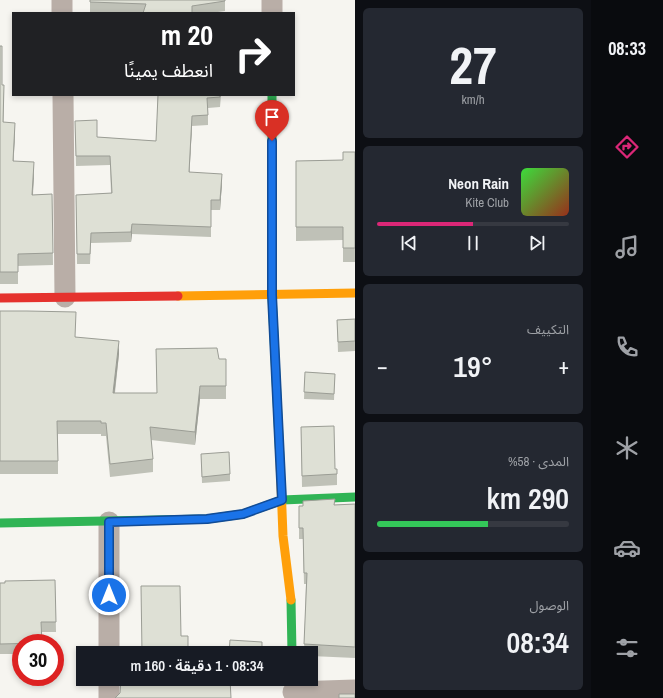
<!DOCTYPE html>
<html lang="ar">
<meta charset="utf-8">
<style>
body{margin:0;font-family:"Archivo Narrow","Noto Sans Arabic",sans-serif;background:#242831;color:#f1f3f6;direction:rtl;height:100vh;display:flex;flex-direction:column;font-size:15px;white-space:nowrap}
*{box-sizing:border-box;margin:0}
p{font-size:13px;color:#9ea1a6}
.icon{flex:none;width:22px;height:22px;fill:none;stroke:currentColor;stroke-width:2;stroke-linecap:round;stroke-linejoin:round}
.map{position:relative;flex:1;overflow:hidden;direction:ltr}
.sheet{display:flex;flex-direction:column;gap:8px;padding:8px;background:#0d0f14;width:236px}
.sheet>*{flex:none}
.banner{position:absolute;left:12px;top:12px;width:283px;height:84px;border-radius:0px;box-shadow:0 2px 6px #0003;direction:rtl;background:#202124;color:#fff;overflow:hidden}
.speed{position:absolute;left:12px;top:634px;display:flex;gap:8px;font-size:20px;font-weight:700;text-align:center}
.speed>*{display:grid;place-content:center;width:52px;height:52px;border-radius:50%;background:#171b24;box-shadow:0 2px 6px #0003;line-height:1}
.speed .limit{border:6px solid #d22;background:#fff;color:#111}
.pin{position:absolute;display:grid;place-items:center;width:34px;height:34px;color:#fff;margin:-41px -17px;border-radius:50% 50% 50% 0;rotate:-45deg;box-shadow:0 0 4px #0007}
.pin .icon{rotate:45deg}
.me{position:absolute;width:44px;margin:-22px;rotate:0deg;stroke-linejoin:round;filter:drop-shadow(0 0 3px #0008)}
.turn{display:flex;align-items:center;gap:14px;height:84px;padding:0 16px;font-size:18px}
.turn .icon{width:52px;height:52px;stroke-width:2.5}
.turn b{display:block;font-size:28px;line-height:34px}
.big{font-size:30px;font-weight:600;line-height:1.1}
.sheet .widget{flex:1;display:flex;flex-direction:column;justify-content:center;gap:6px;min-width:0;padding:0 14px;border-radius:6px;background:#242831}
.sheet .dial{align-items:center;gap:0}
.dial b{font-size:52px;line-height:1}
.song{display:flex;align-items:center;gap:12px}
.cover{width:48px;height:48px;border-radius:6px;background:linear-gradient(135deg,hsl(120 70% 55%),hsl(10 70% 35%))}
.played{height:4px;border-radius:2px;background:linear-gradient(90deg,#db2777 50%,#363941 50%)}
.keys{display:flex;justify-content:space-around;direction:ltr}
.heat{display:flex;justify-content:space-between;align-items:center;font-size:22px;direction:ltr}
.charge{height:6px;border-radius:3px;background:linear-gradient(90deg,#34c759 58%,#363941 0)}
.trip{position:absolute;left:76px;top:646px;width:242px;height:40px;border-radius:0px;background:#171b24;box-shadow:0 2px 6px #0003;font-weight:600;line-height:40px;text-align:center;direction:rtl}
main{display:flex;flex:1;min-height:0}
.tabs{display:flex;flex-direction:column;width:72px;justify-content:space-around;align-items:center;background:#090b0e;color:#9ea1a6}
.tabs .icon{width:28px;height:28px}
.tabs .selected{color:#db2777}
.tabs b{font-size:18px;color:#f1f3f6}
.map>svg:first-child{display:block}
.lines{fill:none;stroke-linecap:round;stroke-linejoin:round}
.street{stroke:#b9aea7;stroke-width:21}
.fast{stroke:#30b455;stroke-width:9}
.slow{stroke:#ff9f0a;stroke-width:9}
.jam{stroke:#e5322d;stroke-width:9}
.wall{fill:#bfc1b7}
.shaded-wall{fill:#9b9d95}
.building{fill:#dee0d5;stroke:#9b9d95}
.route-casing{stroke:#114b97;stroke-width:10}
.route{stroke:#1a73e8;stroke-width:7}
</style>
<main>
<nav class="tabs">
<b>08:33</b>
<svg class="icon selected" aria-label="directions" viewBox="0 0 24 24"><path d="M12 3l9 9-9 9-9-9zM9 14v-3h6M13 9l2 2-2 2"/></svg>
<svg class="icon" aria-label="music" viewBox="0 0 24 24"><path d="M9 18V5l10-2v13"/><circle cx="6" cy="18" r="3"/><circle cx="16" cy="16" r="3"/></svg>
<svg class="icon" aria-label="phone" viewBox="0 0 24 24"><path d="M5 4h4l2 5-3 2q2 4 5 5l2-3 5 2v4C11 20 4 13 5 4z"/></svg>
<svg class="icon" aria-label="climate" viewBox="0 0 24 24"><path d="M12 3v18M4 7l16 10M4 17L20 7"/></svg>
<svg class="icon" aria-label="car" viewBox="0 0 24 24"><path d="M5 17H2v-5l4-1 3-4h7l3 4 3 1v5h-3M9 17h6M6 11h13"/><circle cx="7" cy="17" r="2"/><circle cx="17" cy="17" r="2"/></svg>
<svg class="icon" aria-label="filters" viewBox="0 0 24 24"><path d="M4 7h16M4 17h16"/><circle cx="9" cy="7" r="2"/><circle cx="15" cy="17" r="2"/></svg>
</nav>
<section class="sheet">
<div class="widget dial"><b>27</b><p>km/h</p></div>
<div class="widget">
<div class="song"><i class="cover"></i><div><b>Neon Rain</b><p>Kite Club</p></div></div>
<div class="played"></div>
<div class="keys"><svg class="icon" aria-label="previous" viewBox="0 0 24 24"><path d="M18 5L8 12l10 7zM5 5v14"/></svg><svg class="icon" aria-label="pause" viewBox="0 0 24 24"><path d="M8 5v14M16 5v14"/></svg><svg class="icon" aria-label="next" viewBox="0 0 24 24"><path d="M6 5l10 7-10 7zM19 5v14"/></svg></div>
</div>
<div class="widget"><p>التكييف</p>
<div class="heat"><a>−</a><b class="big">19°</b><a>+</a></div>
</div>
<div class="widget"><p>المدى · 58%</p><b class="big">290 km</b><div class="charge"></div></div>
<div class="widget"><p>الوصول</p><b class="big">08:34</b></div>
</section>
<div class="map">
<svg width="355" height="698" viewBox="0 0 355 698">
<rect width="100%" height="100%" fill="#f6f5f0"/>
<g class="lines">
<path class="street" d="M62,0V13
M272,13V0
M63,95L65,297
M109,522V653
M109,679V698
M293,692L355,690"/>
<path class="fast" d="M272,95V295L280,460
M0,523L207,519L243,514L282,500L355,497
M291,600L292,653"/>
<path class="slow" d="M178,296L355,293
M280,460L283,536L291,600"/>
<path class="jam" d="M0,298L178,296"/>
</g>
<path class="wall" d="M90,0H225V11L211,13H116L90,12Z
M0,46L2,85L4,97L3,122L15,134L13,161L34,174L33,195L52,194L53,265L18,266V284H0Z
M158,95H221L220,107L208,108V125L192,126L189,172L222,183L220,210H211V237L132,234L131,242L91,243L90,264H77L76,195L111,193L110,165L76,166L75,121L97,137L156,141Z
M355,152V262H343V240L296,241V161L343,160Z
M0,311L76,337L119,354L115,393H157L156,349L219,359H226V399H200L195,445L151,440L153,459V472L110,477L106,436H101V434H58V474H0Z
M355,319V351L338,352L337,320Z
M305,372L335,374L334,400L304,399Z
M301,427L335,469H337V485L302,487Z
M201,454L230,474V481L202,483Z
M355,504V658L311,656V653H304L306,584H304L303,539H299V517L303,506Z
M55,580L56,632H41L21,643V654H0V583Z
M121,679H263L230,680L120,693Z"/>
<path class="shaded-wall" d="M4,85V97L3,134V122Z
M192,116V126L189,182V172Z
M15,123V134L13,173V161Z
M34,162V174L32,207V195Z
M222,174V183L220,210V200Z
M132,224V234L131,242V232Z
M119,341V354L113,406V393Z
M200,386V399L195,445V432Z"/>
<path class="building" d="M90,0H225V1L192,6V13H143L146,4L90,2Z
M0,46H2V85H4L3,122L15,123L13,161L34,162L32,195L52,194L53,253L18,254V272H0Z
M158,95H220V97L207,98L208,115L192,116L189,172L222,174L220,200H211V227L132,224L131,232L91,233L90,254H77L76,195L112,193L110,156H76L75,121L97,120V137L156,141Z
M343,152H355V248H343V227H296V161L343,160Z
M0,311H27L76,312L75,337L119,341L113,393H157L156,349L217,348L219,359H226V386H200L195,432L150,427L153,459L110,464L106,423H101V421H57L58,461H0Z
M355,319V341L338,342L337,320Z
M305,372L335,374L334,394L304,392Z
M334,426L335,469H337V474L302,476L301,427Z
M229,452L230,474L202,477L201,454Z
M335,499L334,505L355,504V647L304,644L307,573H304L303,528H299V506H303V501Z
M55,580L56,622H41L42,643L0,644V583H5V581Z
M141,586H180L181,636H188V653H142Z
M230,640L262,642V653H229Z
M121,679H230L231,698H115L120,693Z
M339,694H355V698H339Z"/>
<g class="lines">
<defs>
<path id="route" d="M109,595V522L207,519L243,514L282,500L272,295V141"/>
</defs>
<use href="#route" class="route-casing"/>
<use href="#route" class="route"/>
</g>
</svg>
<div class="speed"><div class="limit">30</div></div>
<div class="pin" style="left:272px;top:141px;background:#d93025"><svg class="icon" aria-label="arrive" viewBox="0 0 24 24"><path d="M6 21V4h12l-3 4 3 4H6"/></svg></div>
<svg class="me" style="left:109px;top:595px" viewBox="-20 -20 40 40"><circle r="17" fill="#1a73e8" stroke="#fff" stroke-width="3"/><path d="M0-11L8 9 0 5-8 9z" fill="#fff"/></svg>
<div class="trip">08:34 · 1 دقيقة · 160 m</div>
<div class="banner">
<div class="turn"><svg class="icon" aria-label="right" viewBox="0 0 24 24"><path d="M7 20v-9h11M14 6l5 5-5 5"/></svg><div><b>20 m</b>انعطف يمينًا</div></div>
</div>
</div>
</main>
